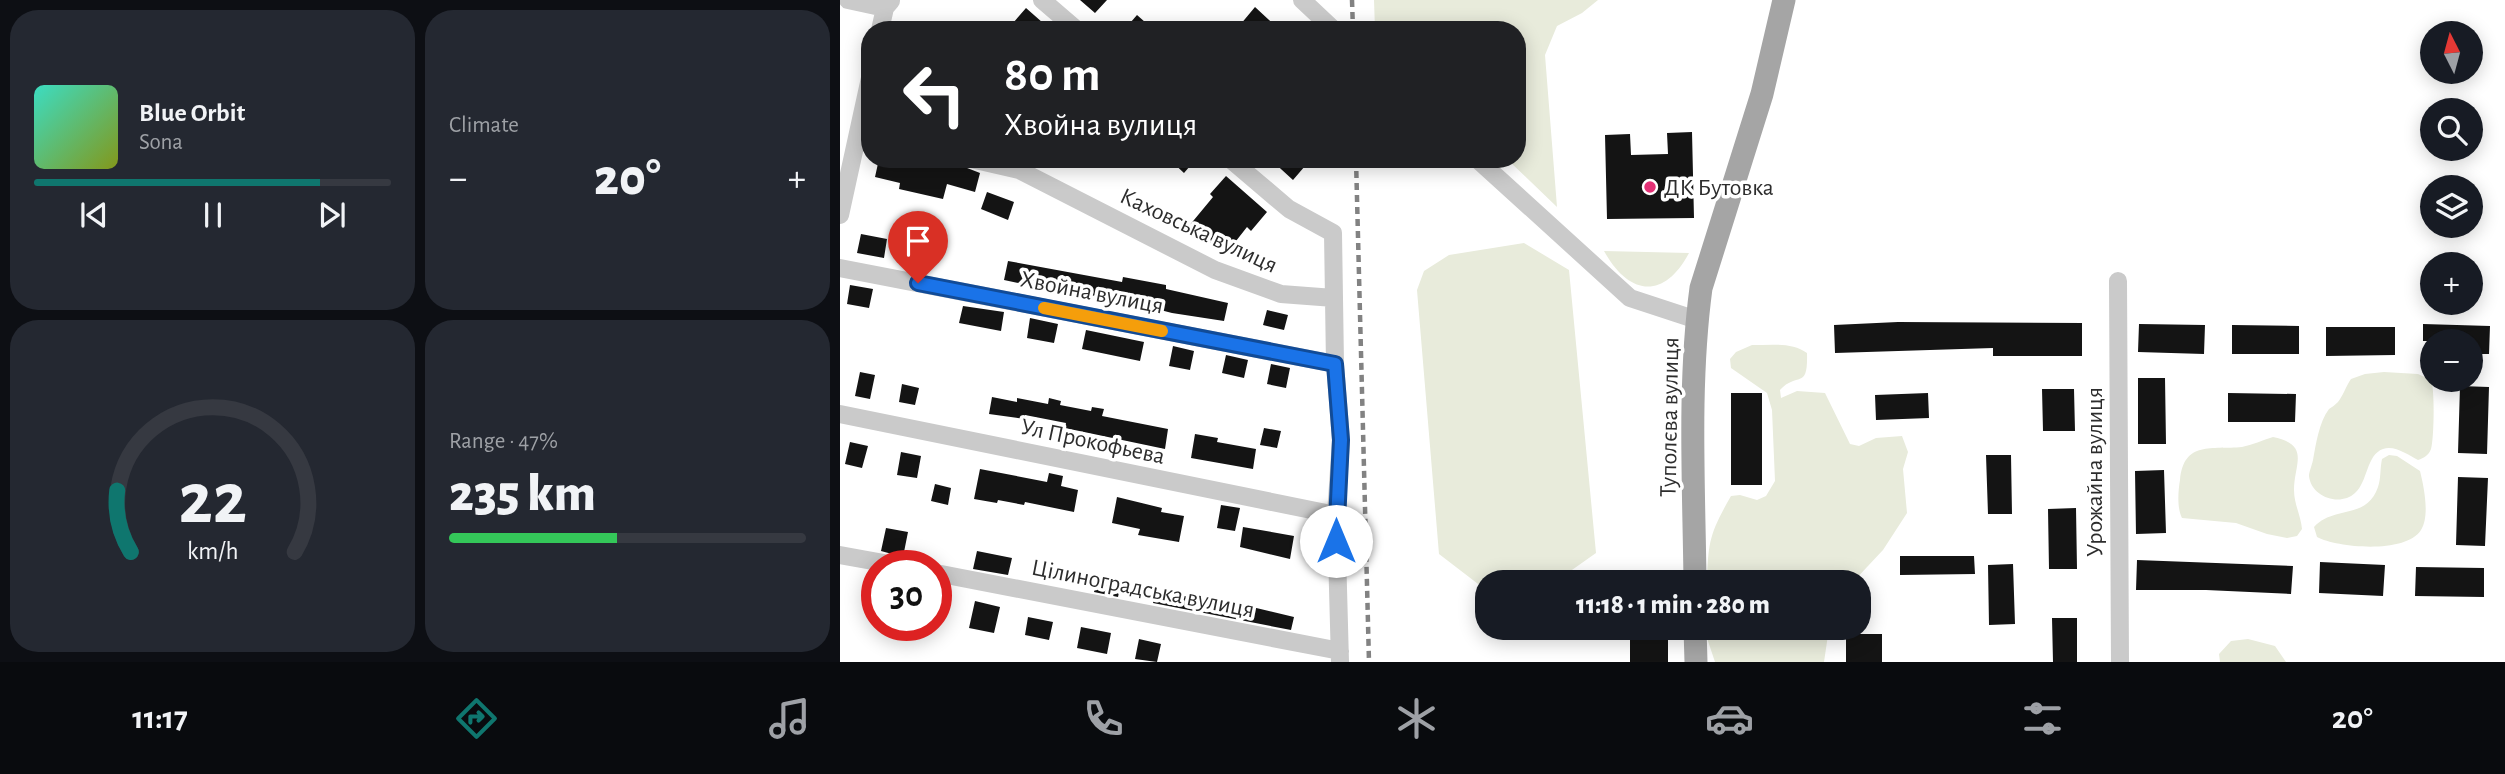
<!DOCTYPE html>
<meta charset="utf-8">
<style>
body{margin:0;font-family:"Alegreya Sans",sans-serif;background:#242831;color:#f1f3f6;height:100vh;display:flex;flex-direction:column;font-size:26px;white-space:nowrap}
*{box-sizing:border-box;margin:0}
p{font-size:23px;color:#9ea1a6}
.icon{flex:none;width:38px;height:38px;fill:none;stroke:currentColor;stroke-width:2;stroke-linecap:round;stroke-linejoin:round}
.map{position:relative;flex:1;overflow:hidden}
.panel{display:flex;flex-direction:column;gap:10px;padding:10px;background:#0d0f14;width:840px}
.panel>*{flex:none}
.hud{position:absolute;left:21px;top:21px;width:665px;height:147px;border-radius:28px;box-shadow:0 4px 18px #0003;background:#202124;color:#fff;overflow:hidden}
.needle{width:46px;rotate:354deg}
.controls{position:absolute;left:1580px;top:21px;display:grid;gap:14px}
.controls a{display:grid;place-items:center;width:63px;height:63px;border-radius:50%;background:#171b24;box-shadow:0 4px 18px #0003;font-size:35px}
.speed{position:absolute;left:21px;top:550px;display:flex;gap:14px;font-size:35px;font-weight:700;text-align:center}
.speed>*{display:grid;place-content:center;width:91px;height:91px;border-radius:50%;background:#171b24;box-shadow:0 4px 18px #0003;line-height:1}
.speed .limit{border:10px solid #d22;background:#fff;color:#111}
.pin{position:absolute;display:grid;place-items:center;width:60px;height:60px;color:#fff;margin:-72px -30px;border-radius:50% 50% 50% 0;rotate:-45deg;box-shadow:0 0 7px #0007}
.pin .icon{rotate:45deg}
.me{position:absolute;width:77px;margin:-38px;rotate:0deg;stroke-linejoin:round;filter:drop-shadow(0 0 5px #0008)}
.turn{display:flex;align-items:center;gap:24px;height:147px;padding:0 28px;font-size:32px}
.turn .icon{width:91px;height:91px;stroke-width:2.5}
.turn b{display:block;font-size:49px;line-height:60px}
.big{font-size:52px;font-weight:800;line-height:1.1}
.panel .widget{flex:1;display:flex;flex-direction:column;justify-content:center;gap:10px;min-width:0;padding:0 24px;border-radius:28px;background:#242831}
.panel .dial{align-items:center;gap:0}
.dial svg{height:182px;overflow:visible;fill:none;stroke:#363941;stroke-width:7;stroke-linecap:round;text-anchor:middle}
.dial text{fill:#f1f3f6;stroke:none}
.song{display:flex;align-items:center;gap:21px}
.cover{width:84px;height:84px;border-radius:10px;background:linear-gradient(135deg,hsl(170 70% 55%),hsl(70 70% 35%))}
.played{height:7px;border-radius:4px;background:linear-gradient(90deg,#0f766e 80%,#363941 80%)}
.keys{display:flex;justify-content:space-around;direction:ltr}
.heat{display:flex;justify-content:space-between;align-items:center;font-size:38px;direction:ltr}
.charge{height:10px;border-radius:5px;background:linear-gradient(90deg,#34c759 47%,#363941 0)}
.panel .tiles{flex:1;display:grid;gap:10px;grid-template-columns:repeat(2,1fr)}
.trip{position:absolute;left:635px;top:570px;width:396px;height:70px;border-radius:28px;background:#171b24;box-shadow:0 4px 18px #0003;font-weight:800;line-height:70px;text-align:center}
.dock{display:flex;height:112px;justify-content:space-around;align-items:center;background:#090b0e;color:#9ea1a6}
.dock .icon{width:49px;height:49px}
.dock .active{color:#0f766e}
.dock b{font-size:32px;color:#f1f3f6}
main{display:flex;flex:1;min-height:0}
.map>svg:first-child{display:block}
.green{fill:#e8ebdb}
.building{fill:#141414}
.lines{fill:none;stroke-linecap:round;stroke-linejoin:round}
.minor{stroke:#cacaca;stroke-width:18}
.major{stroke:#a5a5a5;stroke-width:23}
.rail{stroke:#828282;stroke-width:4.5;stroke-dasharray:7 5;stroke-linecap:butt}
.route-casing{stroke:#114b97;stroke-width:18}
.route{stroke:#1a73e8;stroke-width:12}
.slow{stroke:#f59e0b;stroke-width:12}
.poi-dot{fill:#e33075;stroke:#fff;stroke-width:2.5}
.labels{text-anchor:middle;stroke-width:7;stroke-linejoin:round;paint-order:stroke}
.poi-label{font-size:24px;fill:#2d2d2d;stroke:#fff;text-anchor:start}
.street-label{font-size:24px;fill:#2d2d2d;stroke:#fff}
</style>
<main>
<section class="panel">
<div class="tiles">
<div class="widget">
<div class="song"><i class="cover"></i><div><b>Blue Orbit</b><p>Sona</p></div></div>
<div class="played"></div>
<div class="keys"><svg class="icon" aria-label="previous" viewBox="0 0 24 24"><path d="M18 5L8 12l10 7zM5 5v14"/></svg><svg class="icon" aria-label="pause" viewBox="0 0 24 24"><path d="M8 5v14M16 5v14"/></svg><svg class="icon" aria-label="next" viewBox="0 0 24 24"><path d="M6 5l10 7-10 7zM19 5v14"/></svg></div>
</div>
<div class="widget"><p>Climate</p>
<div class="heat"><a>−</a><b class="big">20°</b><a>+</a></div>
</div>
<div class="widget dial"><svg viewBox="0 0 100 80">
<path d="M14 69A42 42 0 1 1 86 69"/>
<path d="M14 69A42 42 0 0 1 8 42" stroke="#0f766e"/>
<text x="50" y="56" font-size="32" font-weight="700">22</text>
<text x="50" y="72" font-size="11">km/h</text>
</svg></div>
<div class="widget"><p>Range · 47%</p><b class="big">235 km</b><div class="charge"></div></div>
</div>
</section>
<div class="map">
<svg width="1665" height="662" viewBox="0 0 1665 662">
<rect width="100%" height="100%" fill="#fff"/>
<path class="green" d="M534,0H758L742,13L717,26L705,55L717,207L667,159H677V30H535Z
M684,243L729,270L756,553L722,577L706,583H648L647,587H642L599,554L577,290L584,271L609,255Z
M764,251L849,253C824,300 789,296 764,251Z
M912,345C931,345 952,342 967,353C968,391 958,371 940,390L941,398L957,391L985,393L1010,444L1019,446L1036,438L1062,436L1068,452L1063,469L1067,513L1043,550L1012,583H867C868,541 870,533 891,496L900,495L917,500L926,496L935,481L932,410L927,393L891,368L890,359L896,352Z
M1544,372L1578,374L1591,380C1595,389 1594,439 1591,449C1589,455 1584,458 1578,460C1568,455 1555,445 1543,449C1526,455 1528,482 1515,493C1500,507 1471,497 1469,476C1469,472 1472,465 1473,460C1476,444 1479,422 1489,409C1492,407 1495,405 1498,402C1503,396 1506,386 1511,379L1525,374Z
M1433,437C1471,445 1454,464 1454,490C1454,504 1461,516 1462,529L1457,536L1447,538L1427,534L1396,523L1342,518C1337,508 1338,492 1340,480C1344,440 1372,450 1402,447C1412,445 1423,440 1433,437Z
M1549,455L1557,456L1580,471C1584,487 1590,516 1581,530C1566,554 1498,548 1477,537L1474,527C1494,505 1527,520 1538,487C1541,479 1540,468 1542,459Z
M866,628H989L984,662H875L866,635Z
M1408,639L1435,646L1446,662H1380L1379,654L1391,641Z"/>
<path class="building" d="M240,0H267L255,13Z
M415,7L440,30H406L400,25Z
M186,8L211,30H167Z
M297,15L314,30H284Z
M852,132L854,218L767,219L765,135L790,134L791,155L828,154L827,133Z
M39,159H86L122,166L140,173L135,192L107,184L103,199L59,189L60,183L35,177Z
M329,159H356L344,173Z
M430,159H471L453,180Z
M386,176L427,212L411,231L407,227L385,255L349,226L373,197L370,194Z
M147,192L174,202L168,220L141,209Z
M21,234L47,239L44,258L17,253Z
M168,261L282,282L283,277L326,285V289L388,303L384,321L332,313L266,296V298L229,291V294L164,280Z
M10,285L33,289L29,308L7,304Z
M123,306L164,312L161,331L119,323Z
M427,310L448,315L444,330L423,325Z
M190,318L218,324L214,343L187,338Z
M1058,322L1242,323V356H1153V348L995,353L994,325Z
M1299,324L1365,325L1364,354L1298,352Z
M1583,324L1650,326L1649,354H1631V341H1583Z
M1392,325L1459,326V354H1392Z
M1486,327H1555V355L1486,356Z
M246,330L304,342L300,361L242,349Z
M333,346L354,351L350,370L329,366Z
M386,355L408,360L404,378L382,373Z
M431,364L450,368L446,388L427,384Z
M20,372L35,375L30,399L15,396Z
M1298,378H1325L1326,444H1298Z
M62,384L79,388L75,405L59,402Z
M1620,386L1649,387L1647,454L1618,453Z
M1202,389H1234L1235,431H1203Z
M891,393H922V485H891Z
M1088,393L1089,418L1036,420L1035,395Z
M1388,393L1456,394L1455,422H1388Z
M152,397L177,402V398L208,404L209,398L221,401L220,405L251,411L252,407L264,409L262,416L328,429L325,449L225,428L226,423L185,415V419L149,414Z
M424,428L441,431L437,448L420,445Z
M355,434L378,438L377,442L416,449L413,469L351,458Z
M10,442L28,446L22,468L5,464Z
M61,452L81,456L77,478L57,475Z
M1146,455H1171L1172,514H1148Z
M140,469L207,482L209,473L223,476L221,486L238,490L234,512L185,502L184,505L158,500L157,503L134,499Z
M1324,470L1326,533L1296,534L1295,471Z
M1618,477L1648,478L1645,546L1616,545Z
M95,484L111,488L108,505L91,501Z
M277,497L322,508L321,512L344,516L339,542L298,535L300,529L272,523Z
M381,505L400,508L395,531L377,528Z
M1236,508L1237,569H1209L1208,509Z
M403,527L454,536L450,559L400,547Z
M46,528L68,532L63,557L41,551Z
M137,551L172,558L168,575L133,569Z
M1060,556H1134L1135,574L1060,575Z
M1297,560L1453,566L1451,594L1366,590H1296Z
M1480,562L1545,565L1543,596L1479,593Z
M1173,564L1175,624L1149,625L1148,565Z
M1576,567L1644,568V597L1575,596Z
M257,578L281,583L278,597L254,592Z
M316,590L349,597L350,595L387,603V601L454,617L451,630L313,603Z
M135,601L160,607L154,633L129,628Z
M188,617L213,622L209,640L185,635Z
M1212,618H1237V662H1213Z
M241,627L271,633L267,654L237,648Z
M790,628H828V662H790Z
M1006,634H1042V662H1006Z
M299,639L321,644L317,662L295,659Z"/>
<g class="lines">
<path class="minor" d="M8,0L45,8
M202,0L237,30
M462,0L494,30
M40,30L45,8L51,1
M131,159L179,170L375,270L441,294L494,298
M390,159L449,209L493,233L495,364L501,440L496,515L500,662
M637,159L790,298L857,320
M0,215L30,78
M0,268L495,364
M1278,281L1280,662
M0,414L496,515
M0,555L55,565
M96,573L500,651"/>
<path class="major" d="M855,583C854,485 848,385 861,288L922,94L944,0
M855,628L856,662"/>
<path class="rail" d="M512,0L513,30
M516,159L529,662"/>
</g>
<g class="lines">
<defs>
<path id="route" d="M78,283L495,364L501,440L496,541"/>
</defs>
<use href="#route" class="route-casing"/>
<use href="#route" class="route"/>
<path class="slow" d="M204,308L322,331"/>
</g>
<circle class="poi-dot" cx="810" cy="187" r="7"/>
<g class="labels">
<g class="poi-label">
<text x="824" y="195">ДК Бутовка</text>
</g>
<g class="street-label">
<text transform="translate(359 230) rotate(25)" y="8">Каховська вулиця</text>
<text transform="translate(252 292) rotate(11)" y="8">Хвойна вулиця</text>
<text transform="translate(829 417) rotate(-89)" y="8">Туполєва вулиця</text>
<text transform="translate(253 441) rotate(12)" y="8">Ул Прокофьева</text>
<text transform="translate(1254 472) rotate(-90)" y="8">Урожайна вулиця</text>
<text transform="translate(303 588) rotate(11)" y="8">Цілиноградська вулиця</text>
</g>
</g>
</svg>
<div class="controls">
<a><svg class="needle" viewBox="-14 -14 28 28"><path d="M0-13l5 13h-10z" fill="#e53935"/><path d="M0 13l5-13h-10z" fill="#9ea1a6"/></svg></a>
<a><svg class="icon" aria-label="search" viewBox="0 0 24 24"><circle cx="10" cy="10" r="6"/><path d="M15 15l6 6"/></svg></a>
<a><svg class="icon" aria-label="layers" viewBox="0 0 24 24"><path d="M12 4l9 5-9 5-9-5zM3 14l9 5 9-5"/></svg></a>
<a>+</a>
<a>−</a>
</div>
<div class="speed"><div class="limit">30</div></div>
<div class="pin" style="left:78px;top:283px;background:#d93025"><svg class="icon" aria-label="arrive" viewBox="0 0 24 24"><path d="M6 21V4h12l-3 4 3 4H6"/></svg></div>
<svg class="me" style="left:496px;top:541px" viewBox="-20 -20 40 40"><circle r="19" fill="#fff"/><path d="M0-13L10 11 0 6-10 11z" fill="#1a73e8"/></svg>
<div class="trip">11:18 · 1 min · 280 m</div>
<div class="hud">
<div class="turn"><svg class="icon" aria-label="left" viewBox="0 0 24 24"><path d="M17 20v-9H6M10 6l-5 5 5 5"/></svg><div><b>80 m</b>Хвойна вулиця</div></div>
</div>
</div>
</main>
<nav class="dock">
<b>11:17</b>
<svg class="icon active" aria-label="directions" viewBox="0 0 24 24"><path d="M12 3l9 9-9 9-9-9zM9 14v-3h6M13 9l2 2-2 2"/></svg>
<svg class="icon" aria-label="music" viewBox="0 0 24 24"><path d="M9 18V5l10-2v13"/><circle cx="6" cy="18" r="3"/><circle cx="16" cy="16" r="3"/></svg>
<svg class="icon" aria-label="phone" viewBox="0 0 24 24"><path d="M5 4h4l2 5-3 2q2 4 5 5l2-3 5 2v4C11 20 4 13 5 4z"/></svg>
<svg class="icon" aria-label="climate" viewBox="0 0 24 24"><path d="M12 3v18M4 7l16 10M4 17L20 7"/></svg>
<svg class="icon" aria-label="car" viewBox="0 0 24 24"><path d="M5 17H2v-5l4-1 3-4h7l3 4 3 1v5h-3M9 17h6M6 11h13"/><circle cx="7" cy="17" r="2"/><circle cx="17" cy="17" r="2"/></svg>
<svg class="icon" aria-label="filters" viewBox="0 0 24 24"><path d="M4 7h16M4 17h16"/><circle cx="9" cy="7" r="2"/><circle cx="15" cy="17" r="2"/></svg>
<b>20°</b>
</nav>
